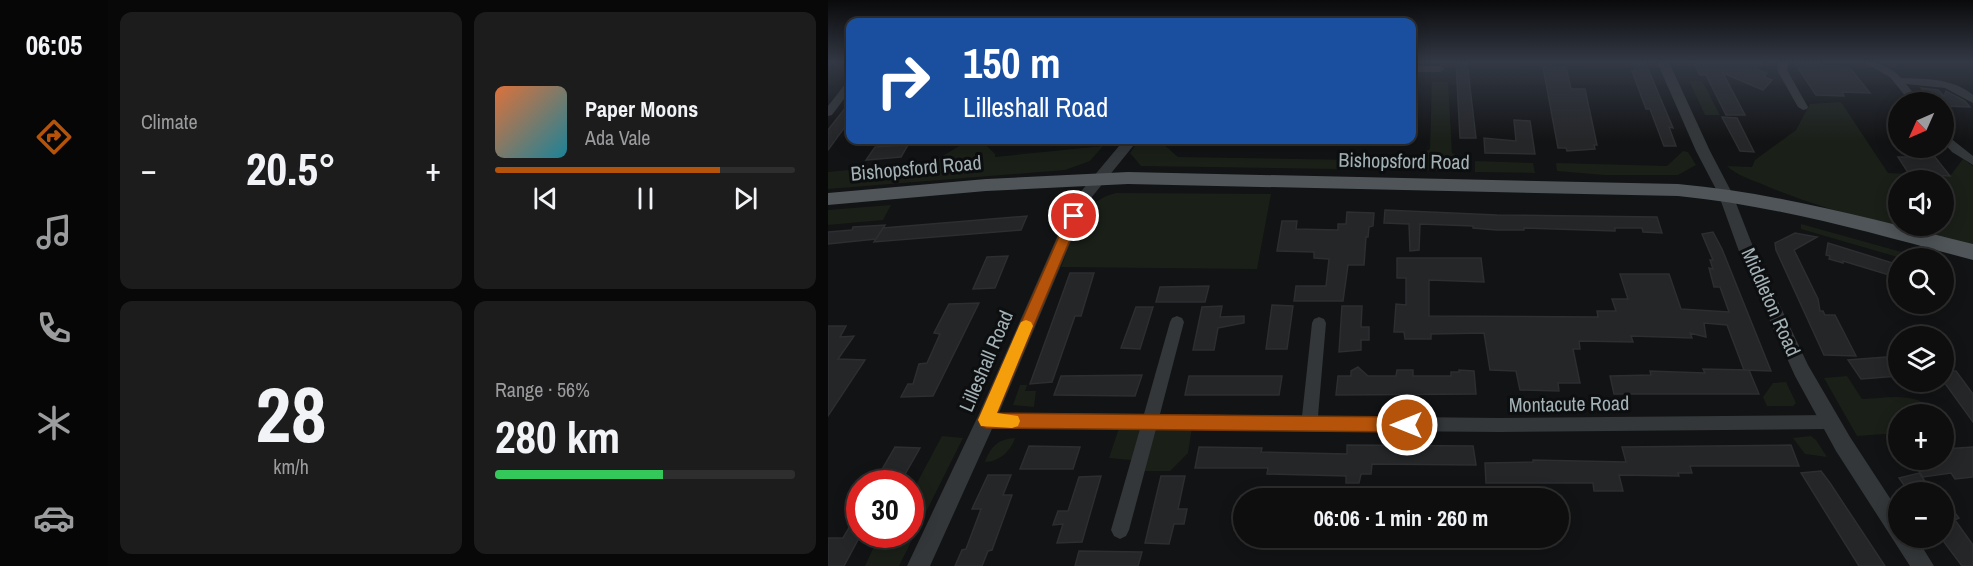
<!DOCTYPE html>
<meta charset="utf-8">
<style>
body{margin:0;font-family:"Archivo Narrow",sans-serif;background:#1c1c1d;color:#f1f3f6;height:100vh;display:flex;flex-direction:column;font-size:22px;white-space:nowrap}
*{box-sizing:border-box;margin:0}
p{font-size:20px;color:#9b9c9e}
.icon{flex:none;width:33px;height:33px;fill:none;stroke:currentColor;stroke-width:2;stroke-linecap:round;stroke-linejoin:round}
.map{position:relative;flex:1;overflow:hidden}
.drawer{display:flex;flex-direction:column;gap:12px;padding:12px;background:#080808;width:720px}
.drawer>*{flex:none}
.banner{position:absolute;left:18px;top:18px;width:570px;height:126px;border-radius:12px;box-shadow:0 3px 15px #0003,0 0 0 2px #2e2e2f;background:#1a4fa0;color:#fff;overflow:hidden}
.needle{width:39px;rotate:225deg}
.buttons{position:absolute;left:1060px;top:92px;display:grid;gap:12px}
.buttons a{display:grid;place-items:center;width:66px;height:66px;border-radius:50%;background:#0e0e0f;box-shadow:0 3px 15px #0003,0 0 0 2px #2e2e2f;font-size:30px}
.speed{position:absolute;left:18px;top:470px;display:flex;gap:12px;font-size:30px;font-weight:700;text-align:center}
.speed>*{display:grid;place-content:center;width:78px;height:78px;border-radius:50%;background:#0e0e0f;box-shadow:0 3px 15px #0003,0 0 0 2px #2e2e2f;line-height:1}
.speed .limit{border:9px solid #d22;background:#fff;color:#111}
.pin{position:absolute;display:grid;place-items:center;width:51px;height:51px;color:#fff;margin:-26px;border:3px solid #fff;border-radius:50%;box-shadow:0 2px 6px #0007}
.me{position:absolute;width:66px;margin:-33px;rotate:270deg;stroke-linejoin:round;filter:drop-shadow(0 0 4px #0008)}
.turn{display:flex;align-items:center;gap:21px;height:126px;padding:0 18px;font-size:27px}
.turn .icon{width:78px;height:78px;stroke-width:2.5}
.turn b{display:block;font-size:42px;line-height:51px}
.big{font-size:45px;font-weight:700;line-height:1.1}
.drawer .widget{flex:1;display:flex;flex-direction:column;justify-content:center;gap:9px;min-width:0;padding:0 21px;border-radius:12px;background:#1c1c1d}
.drawer .dial{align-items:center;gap:0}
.dial b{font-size:78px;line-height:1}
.song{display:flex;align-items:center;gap:18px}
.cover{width:72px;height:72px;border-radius:9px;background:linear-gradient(135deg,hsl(20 70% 55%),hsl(190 70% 35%))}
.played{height:6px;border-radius:3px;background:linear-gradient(90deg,#b45309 75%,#2e2e2f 75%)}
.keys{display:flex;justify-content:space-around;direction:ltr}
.heat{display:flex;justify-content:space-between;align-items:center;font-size:33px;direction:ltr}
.charge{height:9px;border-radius:4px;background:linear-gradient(90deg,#34c759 56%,#2e2e2f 0)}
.drawer .tiles{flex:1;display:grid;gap:12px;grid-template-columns:repeat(2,1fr)}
.trip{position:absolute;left:405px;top:488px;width:336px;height:60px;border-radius:30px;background:#0e0e0f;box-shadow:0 3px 15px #0003,0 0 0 2px #2e2e2f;font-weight:700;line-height:60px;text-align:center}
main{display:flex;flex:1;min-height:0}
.tab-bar{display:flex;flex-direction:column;width:108px;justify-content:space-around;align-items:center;background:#060606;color:#9b9c9e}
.tab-bar .icon{width:42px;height:42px}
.tab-bar .active{color:#b45309}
.tab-bar b{font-size:27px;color:#f1f3f6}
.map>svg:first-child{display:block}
.green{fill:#1a1f18;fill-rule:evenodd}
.building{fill:#252628;stroke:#2c2e30;stroke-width:1.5}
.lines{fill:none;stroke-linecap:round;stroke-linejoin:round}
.minor{fill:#333739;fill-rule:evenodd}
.tertiary{fill:#333739;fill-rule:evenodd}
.primary{fill:#4f5558;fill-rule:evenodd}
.route{fill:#b45309;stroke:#753606;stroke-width:1.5}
.slow{fill:#f59e0b}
.labels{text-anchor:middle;stroke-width:6;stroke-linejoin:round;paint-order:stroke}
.street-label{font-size:20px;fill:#a2b1b5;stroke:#0d0e0f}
</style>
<main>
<nav class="tab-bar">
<b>06:05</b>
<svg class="icon active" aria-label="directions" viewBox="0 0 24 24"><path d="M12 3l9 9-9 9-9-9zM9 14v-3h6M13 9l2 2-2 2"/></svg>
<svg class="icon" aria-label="music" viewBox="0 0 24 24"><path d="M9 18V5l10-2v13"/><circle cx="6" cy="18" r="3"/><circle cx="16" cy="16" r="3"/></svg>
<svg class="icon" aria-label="phone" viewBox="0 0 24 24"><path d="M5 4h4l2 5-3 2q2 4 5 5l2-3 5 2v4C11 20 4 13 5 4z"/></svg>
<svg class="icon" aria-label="climate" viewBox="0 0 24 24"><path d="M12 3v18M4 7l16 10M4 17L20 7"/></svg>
<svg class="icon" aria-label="car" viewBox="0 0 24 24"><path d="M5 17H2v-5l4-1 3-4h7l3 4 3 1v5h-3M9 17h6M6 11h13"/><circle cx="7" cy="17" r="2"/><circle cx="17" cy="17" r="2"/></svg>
</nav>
<section class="drawer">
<div class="tiles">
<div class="widget"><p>Climate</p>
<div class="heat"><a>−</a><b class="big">20.5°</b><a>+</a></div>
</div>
<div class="widget">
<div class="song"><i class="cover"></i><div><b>Paper Moons</b><p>Ada Vale</p></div></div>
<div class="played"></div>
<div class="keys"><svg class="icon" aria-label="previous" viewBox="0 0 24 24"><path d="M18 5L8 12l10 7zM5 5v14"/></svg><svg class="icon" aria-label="pause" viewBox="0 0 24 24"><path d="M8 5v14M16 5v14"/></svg><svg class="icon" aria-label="next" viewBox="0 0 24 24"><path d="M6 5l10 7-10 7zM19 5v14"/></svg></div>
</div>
<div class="widget dial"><b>28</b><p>km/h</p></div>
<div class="widget"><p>Range · 56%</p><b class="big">280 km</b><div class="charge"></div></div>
</div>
</section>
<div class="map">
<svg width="1145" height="566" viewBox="0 0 1145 566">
<rect width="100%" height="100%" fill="#121314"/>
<path class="green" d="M861,81H874L892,115H877Z
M604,82H620L624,153L642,164V171L313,166L302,153L311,140H331L350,157L583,161L602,149Z
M1013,102L1060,173L1122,176L1135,159L1145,166V246C1075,229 1002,213 936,185C924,180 908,175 899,166L924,167L927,160L968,130L982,104ZM1071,180H1116V225H1071Z
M141,140H156L155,142L167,154V157L275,146L262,161L237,170L0,189V172L105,162Z
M855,151L860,152L868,165L850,175H776L729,171L728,163L839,166Z
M647,161L705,163L707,173L647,172Z
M288,193L443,194L429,269L233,267C246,236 251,202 288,193Z
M63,205L55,220L0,225V210Z
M973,224L1095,258H1073L973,229Z
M1019,376L1034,399C1062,398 1089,390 1109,414H1071V433L1029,436L996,378Z
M958,382L968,403L965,406H939L935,397L945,383Z
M192,385H199L197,391H208L206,407L185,405Z
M292,425L364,427L360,453L342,471H313L314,461L281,458Z
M114,436L135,438L71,566H37L50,538L60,534H82L83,494Z
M983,436L988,440L999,457L977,454L965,438Z
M187,438C183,451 171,462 157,462C163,446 170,439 187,438Z"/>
<path class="building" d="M628,62H639L648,138H632Z
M803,62H817L845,128L841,127L848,146H836L822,109H818L804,71H807Z
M865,62H935L928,69L939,73L936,77L944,80L935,90L895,73L917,115H898L878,75H872Z
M966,62H992L995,66L1021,67L1042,93L1014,92L1016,96L988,95Z
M715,67H738L743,89H757L769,145H766L767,149L739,151L738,148H730Z
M1093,88L1110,90L1116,96L1118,91L1137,101L1142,107L1116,106V102H1105Z
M22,102V120L0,150V130Z
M894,117L909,118L926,152L912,151Z
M686,120L702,121L707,154L657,153L656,138L688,141Z
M80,145L73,157L38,160L47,147Z
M1072,147H1099L1122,176L1081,174L1070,157H1080Z
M557,210L669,215L829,217L834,233L815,232L814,228H787V231L696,228V230H669L645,228V226L592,224L591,250L582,251L581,224L556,223Z
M519,212L546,213L545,226L541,227L540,237H538L536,265H520L515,301H466L468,286H498L501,259L486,258V252L449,251L454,221H469L468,229L510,230V224H518Z
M199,216L193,230L46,242L55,228Z
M57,225L48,239L0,244V232L24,230L25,227Z
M885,232L894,249L943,371L916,370L899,325L876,323L878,337L862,333L864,338L803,336L805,342L751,341L752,349H745L752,383H730L731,391L692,390L688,371L662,370L656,333L603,334V339H577L576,332H566L568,304L578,305V278H569V258H653L656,282L601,280V316L770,317L769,311H788L784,299H800L792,274H841L853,309L901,312L892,287H886L881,268L885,269L882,260H885L874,234Z
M967,233L989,237L966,250L990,299L992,311H995L997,315H1007L1028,356L996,355L948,250L947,243Z
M1000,243L1071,265V278L1015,261V263L1001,259L1002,256L998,255Z
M180,256L167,288L145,289L159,257Z
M242,273H266L253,316H247L224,382L202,384Z
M381,286L377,302H328L332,287Z
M151,303L105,396L73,397L80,384H85L91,364L99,363L112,334L106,333L121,304Z
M444,305L465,306L459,349H438Z
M394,306L392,317L416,316V323L390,328L386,350H365L374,307Z
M514,306H534L533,327H541V340H533V350L511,352Z
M308,307H325L312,349L293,348Z
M0,326H18L12,337L26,336L10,359L37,360L0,416Z
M1071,356V376L1033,379L1020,360Z
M530,367L540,376H568L569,370H585V376H623V372H631V370L646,371L648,394L508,395L510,376H523V371Z
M875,369L921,370L931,394H786L782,376L823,375L822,371L877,373Z
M1116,371H1128L1145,394V422L1116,382Z
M314,375L307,396L226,395L233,376Z
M361,376H454L451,395H357Z
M519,445L645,446L648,465L544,464L543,474H533L531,483H518V476L439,474L440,468H367L371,447L434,448L433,452L519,454Z
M963,445L971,466H862L864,473H850L851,476L791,475L795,491H766L765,483H658L657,463L705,462V460L798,462L794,447Z
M201,446L252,447L245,469H192Z
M67,447L92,448L72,483H46Z
M1145,447V477L1127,479L1123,473L1095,477L1083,459H1116V449Z
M993,471L1002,483L1057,566H1031L973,473Z
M1091,473L1105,492H1081L1071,478Z
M160,475H183L175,495H184L164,550L160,551L154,566H127L134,550L138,549L153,509H144Z
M273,476L254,542L229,543L235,524L225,525L230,511H240L251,477Z
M333,476H357L350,509H359L356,524H346L341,544L317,543Z
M1116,499L1131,518L1127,520L1145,545V566H1134L1116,542Z
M32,509V536L16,566H0V538H15Z
M581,537H596L595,549H580Z
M251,551L314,552L310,566H247Z"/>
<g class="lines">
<path class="minor" d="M950,62H960L959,70L980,107L979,109L975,110L970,107L949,70Z
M1035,62C1049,61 1064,67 1073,78C1097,79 1125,78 1145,95V103L1117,88L1078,84L1093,102H1082L1062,77Z
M584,66H612L617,69L612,72H584Z
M22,82V91L4,115L0,116V106L18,83Z
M1116,133L1145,156V165L1124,152L1116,143Z
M349,316L354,318L356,322L332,414L474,416L484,323L486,319L491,317L496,319L498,323L490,416L671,418L1002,415L1008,417L1010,422L1008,427L1002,429L671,432L328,429L301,530L298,536L292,539L286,536L283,530L312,429L158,427L152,425L150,420L152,415L158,413L316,414L342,322L344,318Z"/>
<path class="tertiary" d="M829,62H841L882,151L904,193L929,257L980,365L1022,437L1071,512V537H1088L1106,566H1082L1008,451L967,376L913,257L890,193L868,151Z
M296,140H310L259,203L168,420L102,566H79L150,416L245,201Z"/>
<path class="primary" d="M300,172L850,184C951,193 1047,220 1145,244V260C1047,234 951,206 850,196L300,184L158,191L0,205V193L158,179Z"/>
</g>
<linearGradient id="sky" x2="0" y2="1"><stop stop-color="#0a0a0b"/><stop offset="0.44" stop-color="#333945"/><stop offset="1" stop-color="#333945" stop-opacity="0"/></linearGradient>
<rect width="1145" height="141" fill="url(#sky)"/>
<path class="route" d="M246,211L252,216L169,413L579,417L584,420L587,425L584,430L579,432L158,428L153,426L150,420L240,216Z"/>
<path class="slow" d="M198,320L203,322L205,326L169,413L190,416L192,421L190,426L184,428L153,426L150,420L191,326L193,322Z"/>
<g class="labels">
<g class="street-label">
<text transform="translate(576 161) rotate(1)" y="7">Bishopsford Road</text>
<text transform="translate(88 168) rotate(-5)" y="7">Bishopsford Road</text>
<text transform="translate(943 302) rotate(66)" y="7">Middleton Road</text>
<text transform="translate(158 361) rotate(-67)" y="7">Lilleshall Road</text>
<text transform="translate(741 404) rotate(-1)" y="7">Montacute Road</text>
</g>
</g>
</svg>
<div class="buttons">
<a><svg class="needle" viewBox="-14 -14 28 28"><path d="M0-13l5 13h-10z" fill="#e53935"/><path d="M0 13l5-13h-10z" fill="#9b9c9e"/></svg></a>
<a><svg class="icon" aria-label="sound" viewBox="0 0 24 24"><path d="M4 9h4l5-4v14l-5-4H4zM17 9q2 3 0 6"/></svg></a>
<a><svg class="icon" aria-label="search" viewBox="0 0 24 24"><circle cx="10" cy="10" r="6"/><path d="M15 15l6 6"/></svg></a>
<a><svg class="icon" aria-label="layers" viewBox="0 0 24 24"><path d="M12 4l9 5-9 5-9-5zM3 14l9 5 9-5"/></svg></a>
<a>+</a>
<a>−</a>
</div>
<div class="speed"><div class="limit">30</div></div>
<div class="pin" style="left:246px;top:216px;background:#d93025"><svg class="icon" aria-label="arrive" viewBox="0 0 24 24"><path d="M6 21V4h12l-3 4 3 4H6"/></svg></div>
<svg class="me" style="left:579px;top:425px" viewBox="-20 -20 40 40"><circle r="17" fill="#b45309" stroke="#fff" stroke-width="3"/><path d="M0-11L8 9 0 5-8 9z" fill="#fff"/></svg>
<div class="trip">06:06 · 1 min · 260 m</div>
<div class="banner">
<div class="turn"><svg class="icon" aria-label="right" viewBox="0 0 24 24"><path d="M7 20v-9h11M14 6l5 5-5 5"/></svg><div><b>150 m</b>Lilleshall Road</div></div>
</div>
</div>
</main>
